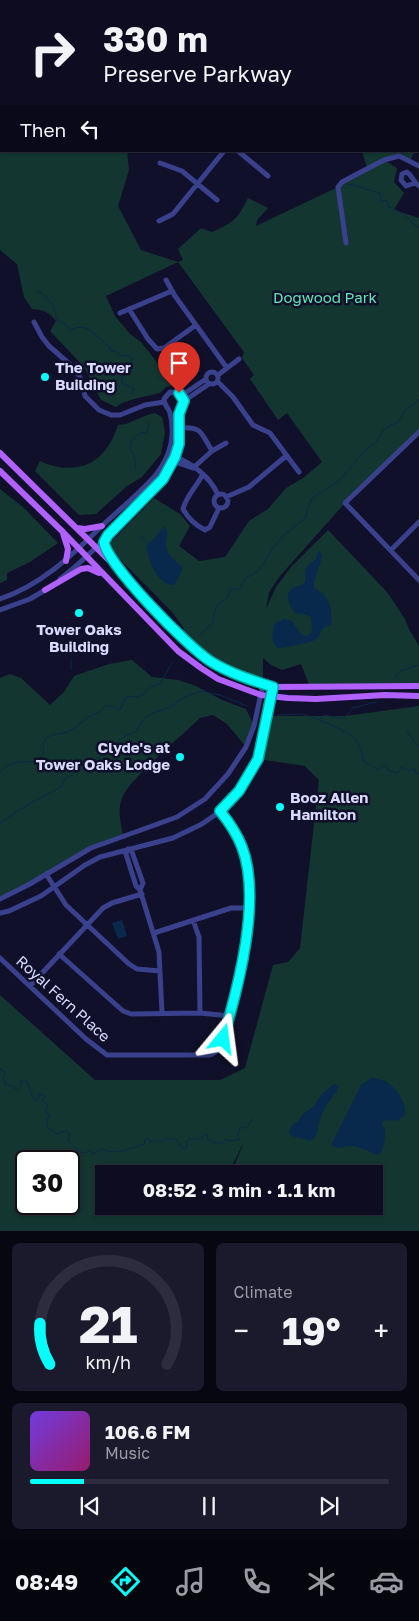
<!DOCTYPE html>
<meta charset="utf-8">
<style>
body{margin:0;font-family:"Golos Text",sans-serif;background:#1b1a2d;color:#f1f3f6;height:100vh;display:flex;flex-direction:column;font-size:19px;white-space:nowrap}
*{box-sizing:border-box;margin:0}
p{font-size:16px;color:#9a9ba5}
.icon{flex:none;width:28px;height:28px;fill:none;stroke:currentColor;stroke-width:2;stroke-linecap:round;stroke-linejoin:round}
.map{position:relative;height:1231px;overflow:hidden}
.panel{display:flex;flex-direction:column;gap:12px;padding:12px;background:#070712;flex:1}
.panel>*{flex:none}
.hud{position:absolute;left:0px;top:0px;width:420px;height:152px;box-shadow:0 1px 4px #0004,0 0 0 1px #2d2c3e;background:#0d0c20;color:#f1f3f6;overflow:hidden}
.speed{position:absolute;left:15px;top:1150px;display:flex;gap:10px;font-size:25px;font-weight:700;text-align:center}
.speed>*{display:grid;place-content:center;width:65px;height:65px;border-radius:50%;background:#0d0c20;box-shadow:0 1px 4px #0004,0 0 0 1px #2d2c3e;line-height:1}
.speed .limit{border:2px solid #111;border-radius:8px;background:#fff;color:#111}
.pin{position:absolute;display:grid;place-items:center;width:42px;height:42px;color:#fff;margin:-51px -21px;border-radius:50% 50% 50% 0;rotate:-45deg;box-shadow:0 0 5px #0007}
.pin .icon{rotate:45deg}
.me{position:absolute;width:55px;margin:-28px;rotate:16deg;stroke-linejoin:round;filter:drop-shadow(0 0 4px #0008)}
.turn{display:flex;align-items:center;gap:18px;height:105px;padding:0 20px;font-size:22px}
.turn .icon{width:65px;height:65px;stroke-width:2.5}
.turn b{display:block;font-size:35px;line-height:42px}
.then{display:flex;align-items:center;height:48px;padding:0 20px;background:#0003;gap:10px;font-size:19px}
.big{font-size:38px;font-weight:700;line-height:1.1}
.panel .widget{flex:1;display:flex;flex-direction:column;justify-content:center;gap:8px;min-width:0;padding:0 18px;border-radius:8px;background:#1b1a2d}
.panel .dial{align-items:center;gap:0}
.dial svg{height:130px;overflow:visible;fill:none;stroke:#2d2c3e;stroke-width:7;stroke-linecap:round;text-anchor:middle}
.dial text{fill:#f1f3f6;stroke:none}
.song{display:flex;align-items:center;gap:15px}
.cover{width:60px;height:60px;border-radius:8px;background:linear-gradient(135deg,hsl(260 70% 55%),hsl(320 70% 35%))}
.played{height:5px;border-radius:2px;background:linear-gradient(90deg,#06fffa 15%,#2d2c3e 15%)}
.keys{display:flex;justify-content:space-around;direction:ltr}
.heat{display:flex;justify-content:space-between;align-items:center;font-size:28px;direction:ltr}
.panel .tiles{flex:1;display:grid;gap:12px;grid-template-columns:1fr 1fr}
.widget:last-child{grid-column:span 2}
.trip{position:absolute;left:95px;top:1165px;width:288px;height:50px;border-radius:0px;background:#0d0c20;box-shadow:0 1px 4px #0004,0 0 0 1px #2d2c3e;font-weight:700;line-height:50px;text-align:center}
.tabs{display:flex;height:80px;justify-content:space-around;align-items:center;background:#05050d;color:#9a9ba5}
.tabs .icon{width:35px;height:35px}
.tabs .current{color:#06fffa}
.tabs b{font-size:22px;color:#f1f3f6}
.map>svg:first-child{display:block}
.green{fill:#133630;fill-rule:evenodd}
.water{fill:#09294c}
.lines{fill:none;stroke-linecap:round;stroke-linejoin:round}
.stream{stroke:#09294c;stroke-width:1}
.minor{stroke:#39408c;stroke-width:5}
.major{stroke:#b161ff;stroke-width:6}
.route-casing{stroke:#04a6a2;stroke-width:12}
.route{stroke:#06fffa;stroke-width:9}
.poi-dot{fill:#06fffa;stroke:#11102b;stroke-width:2}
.labels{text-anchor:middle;stroke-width:5;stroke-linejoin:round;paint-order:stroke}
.park-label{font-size:15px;fill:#60e5b4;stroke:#11102b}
.poi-label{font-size:15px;font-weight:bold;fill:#dadaff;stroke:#11102b;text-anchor:start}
.street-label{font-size:15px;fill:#dadaff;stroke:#11102b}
</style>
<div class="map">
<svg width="419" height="1231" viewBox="0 0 419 1231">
<rect width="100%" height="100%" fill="#11102b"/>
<path class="green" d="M0,0L190,1H1V151H127L129,170L118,206L141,250L178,262L183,260L178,249L201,228L212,232C233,223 238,219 248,198L268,208L257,220L256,226L338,187L367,168L362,151H415L410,160L399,156L384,160L397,168L394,182L404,193L394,210L419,218V432L345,503L280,576L269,592L266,609L276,587L291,567L328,530L387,592L405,619L410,631L419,646V686L310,687L301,664L282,670L271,665L263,658V684L209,660L180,636L184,629L173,613L111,550V542L154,498L180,514L190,526L179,546L199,561L225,557L249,521L268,509L286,488L303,478L322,462L287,413L278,420L250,379L254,375L242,358L244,352L178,262L106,296L115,316L130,334L141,342L167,375L191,358L200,371L184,382L166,387L160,393L134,399L122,403L116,407L101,400L84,367L50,331L56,321C50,312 43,310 32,309L24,297L17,264L0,250Z
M155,413L162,417L165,432L161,454L142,477L126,487L96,514L79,515L35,471L40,461C62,472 91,471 106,449C112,442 115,433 118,425C130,425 142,415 155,413Z
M0,489L24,508L58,543L30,562L7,573V580L0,583Z
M132,660L152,677L178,680L196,686L222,700L246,709L254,726L246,747L227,724L213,715L200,718C184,734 128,780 122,798C117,812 121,823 123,836L108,841L0,899V678L10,674L21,678L50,705L64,692L74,676L109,664Z
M419,706V1231H0V995L95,1080H220L245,1068L273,965L288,962L300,948L319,780L305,766L258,759L268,716H345ZM244,1142L231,1174H374V1206H219L216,1213L214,1211L215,1206H104V1174H228ZM26,1161H69V1204H26Z"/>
<path class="water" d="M165,526C169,534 167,536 166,543C165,554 176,561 183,567L178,579L174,585C157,585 149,560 146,547Z
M319,551L322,555C321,566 313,578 314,588C331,597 331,607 332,624L322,629C320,633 319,638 315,640C311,643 283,648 278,648C270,640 272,633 275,623L284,619L292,621L301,634L307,636L312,632L311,617L304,614L295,613C290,606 283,595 293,588C297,586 301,586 304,583C307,579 304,575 305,571C306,566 312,563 316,559L317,554Z
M122,920L127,936L118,939L112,923Z
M372,1078C378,1079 384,1080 388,1083C396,1088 411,1108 403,1117C398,1123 390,1119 383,1121L382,1125L385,1129C385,1137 385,1150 378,1155C369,1152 360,1146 350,1146C342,1146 339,1151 331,1145L361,1085Z
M334,1084L338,1086L337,1091L326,1105L321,1116L316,1136L310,1141L292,1136L289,1132L291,1126L298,1121L304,1113L313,1107L322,1094Z"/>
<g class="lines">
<path class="stream" d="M346,184C359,185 368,191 380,193L381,201H387L388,207C401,210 409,220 419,228
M38,291C48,297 57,308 56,320L65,324L70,330C91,321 94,337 110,347L111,351H116L122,356L127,355L132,358V370L122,377V383L134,389L131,394
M136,468L134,454L130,449L131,441L139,434L147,432L149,426L147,422
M141,536L149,545
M198,636L213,623C215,608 214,606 228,597L230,589H239L246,578L258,571L265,561L268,555L283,536L305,518L312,498L340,480L366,449L376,442L383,430L398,422L407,408L415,404L419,399
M71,669V660
M395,678L400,671L419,665
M278,715L303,714L319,720L324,715L338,718H344L353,708L376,702
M319,720C341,730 361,733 363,761L379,770L385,765L389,771L397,773L402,767L409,771L415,769L416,773L419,774
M407,731L419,748
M0,771C5,768 9,764 14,763C28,760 33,766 44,753C43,747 42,742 47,738C53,733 63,734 70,731C77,728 80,723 86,719C93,713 100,715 105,706H110L120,710L126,697L141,696L152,686L160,684L172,663
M0,823L29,804L61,787L64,780L101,756L122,738L129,734L136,732L143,720L152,713L169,708L184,697L201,691L220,695L247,706
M0,1069L5,1072L3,1078L6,1085L14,1086V1089L17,1090L22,1084L20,1081H27L30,1091L34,1100H38L39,1095L43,1094L45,1097L43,1100L48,1105L45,1111L47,1114H50L47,1121V1128L53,1130L55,1134L66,1131L69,1133L68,1141L80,1152L86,1153L90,1150L92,1154L102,1149C113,1155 125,1150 137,1147L138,1145L140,1146L145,1143L144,1140L148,1138L151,1143L156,1140L161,1142L165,1139H176L182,1148L184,1149L187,1147L186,1142L190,1139H201L205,1134L207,1135L208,1140H212L214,1143H223L225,1139L228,1141L239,1140L238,1134L240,1128C247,1128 249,1126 252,1119"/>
<path class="minor" d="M203,0L205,1
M241,1L242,0
M238,151L268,176
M160,163L182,171L217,200
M415,183L406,186L401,180L402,174L407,172C413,176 413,182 419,186
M159,221L173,214L224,151
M346,243L338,187L342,182L384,160L399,156L419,166
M166,280L175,296L227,368
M129,309L148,339L157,349L164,348L196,325
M120,313L172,291
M34,322L42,337L49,346L74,368L81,379L85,396L99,410L111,415H120L145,405L164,402
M206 378a6 6 0 1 1 12 0a6 6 0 1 1-12 0Z
M218,375L239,359
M218,382L233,397L253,425L270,433L299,472
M182,395L206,379
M184,401L209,384
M180,428C202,426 201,433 212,451
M419,432L345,503L419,580
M174,456C191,463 210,476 218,495
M166,459L193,468
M193,468L212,451L226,443
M203,474C197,486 186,496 183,509C188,518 195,525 205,530L210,527L219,508
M214 501a7 7 0 1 1 14 0a7 7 0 1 1-14 0Z
M226,497L249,487L286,456
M391,550L419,522
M0,599C42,585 72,555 103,525C120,509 139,494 154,477C169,459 176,437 170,413C168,407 164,405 164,399L170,392L179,393L184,401L179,414V444L175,457L163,479C130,513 97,550 60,579
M0,610L30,599L47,589
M46,874L66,905L129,964L137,969L160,971
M140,890L143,883L132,852L128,849L126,854L136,886L140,890L159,952L162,1013
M0,899L28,885L91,848L177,817L205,799L228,774L246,747L254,726L263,684
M0,913L9,911L41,896L85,865L100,857L173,838L202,824L215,815L239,791L258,759L273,687
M193,920L199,937L200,1013
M154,933L231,908H249
M59,954L123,1011L131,1014L200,1013L230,1016
M0,958L86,1039L107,1055H208C217,1054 220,1047 223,1039C238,988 262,899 242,847C237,834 229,822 219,811
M30,986L103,908L112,903L142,894"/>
<path class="major" d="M0,453L118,569L172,628L209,660L236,674L273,687L419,686
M0,471L63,532L178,651L201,668L218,679L261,695L288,698L316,699L385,695L419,696
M77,528L85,529L102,526
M63,533L68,549L66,561
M108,535C101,547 107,551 114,562
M45,590L81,569L88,568L99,573"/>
</g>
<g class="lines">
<defs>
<path id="route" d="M179,393L184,401L179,414V444L175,457L163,479L108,535L104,542C107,565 188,647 210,661C229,673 251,680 273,687L258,759L239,791L220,811C229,822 237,834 242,847C262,899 238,988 223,1039"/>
</defs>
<use href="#route" class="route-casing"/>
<use href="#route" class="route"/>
</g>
<g class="poi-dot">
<circle cx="45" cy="377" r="5"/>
<circle cx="79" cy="613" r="5"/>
<circle cx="180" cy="757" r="5"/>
<circle cx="280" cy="807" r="5"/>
</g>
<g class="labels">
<g class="park-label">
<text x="325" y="303">Dogwood Park</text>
</g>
<g class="poi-label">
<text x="55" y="373">The Tower<tspan x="55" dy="17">Building</tspan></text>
<text x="79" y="635" text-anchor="middle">Tower Oaks<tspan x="79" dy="17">Building</tspan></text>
<text x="170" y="753" text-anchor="end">Clyde's at<tspan x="170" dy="17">Tower Oaks Lodge</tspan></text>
<text x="290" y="803">Booz Allen<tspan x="290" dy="17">Hamilton</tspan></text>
</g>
<g class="street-label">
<text transform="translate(63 999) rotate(42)" y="5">Royal Fern Place</text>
</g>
</g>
</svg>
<div class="speed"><div class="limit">30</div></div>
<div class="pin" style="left:179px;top:393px;background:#d93025"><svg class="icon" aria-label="arrive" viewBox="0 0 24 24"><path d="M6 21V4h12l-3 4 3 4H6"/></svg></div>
<svg class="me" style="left:223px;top:1039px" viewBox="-20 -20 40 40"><path d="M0-17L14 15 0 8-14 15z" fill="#06fffa" stroke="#fff" stroke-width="4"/></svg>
<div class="trip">08:52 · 3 min · 1.1 km</div>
<div class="hud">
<div class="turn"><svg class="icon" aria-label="right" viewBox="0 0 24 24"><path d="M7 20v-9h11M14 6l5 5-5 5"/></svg><div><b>330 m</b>Preserve Parkway</div></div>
<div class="then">Then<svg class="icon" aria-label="left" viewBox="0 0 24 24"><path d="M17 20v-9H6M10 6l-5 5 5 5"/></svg></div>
</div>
</div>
<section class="panel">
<div class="tiles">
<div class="widget dial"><svg viewBox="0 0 100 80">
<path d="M14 69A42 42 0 1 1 86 69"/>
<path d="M14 69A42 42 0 0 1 8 44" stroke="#06fffa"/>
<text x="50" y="56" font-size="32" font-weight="700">21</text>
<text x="50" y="72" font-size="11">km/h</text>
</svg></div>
<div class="widget"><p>Climate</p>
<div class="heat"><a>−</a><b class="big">19°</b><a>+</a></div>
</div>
<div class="widget">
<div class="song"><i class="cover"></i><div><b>106.6 FM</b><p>Music</p></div></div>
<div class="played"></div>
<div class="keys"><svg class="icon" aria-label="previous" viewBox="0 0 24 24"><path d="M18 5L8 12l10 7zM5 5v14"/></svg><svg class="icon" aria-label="pause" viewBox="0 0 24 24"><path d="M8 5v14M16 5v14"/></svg><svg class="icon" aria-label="next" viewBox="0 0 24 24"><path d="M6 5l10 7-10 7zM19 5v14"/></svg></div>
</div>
</div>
</section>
<nav class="tabs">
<b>08:49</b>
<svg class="icon current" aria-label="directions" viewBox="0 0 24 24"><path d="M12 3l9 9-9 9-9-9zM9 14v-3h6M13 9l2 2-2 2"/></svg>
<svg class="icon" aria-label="music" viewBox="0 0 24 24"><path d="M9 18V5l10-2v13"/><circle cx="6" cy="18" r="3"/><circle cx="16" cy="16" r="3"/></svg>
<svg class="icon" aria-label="phone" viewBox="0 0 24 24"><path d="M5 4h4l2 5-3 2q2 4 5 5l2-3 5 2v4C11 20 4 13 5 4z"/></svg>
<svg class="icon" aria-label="climate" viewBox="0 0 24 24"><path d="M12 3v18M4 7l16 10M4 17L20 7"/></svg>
<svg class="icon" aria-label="car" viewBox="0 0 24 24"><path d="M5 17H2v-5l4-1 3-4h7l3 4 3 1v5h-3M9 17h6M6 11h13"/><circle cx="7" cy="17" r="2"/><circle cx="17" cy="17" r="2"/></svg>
</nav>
